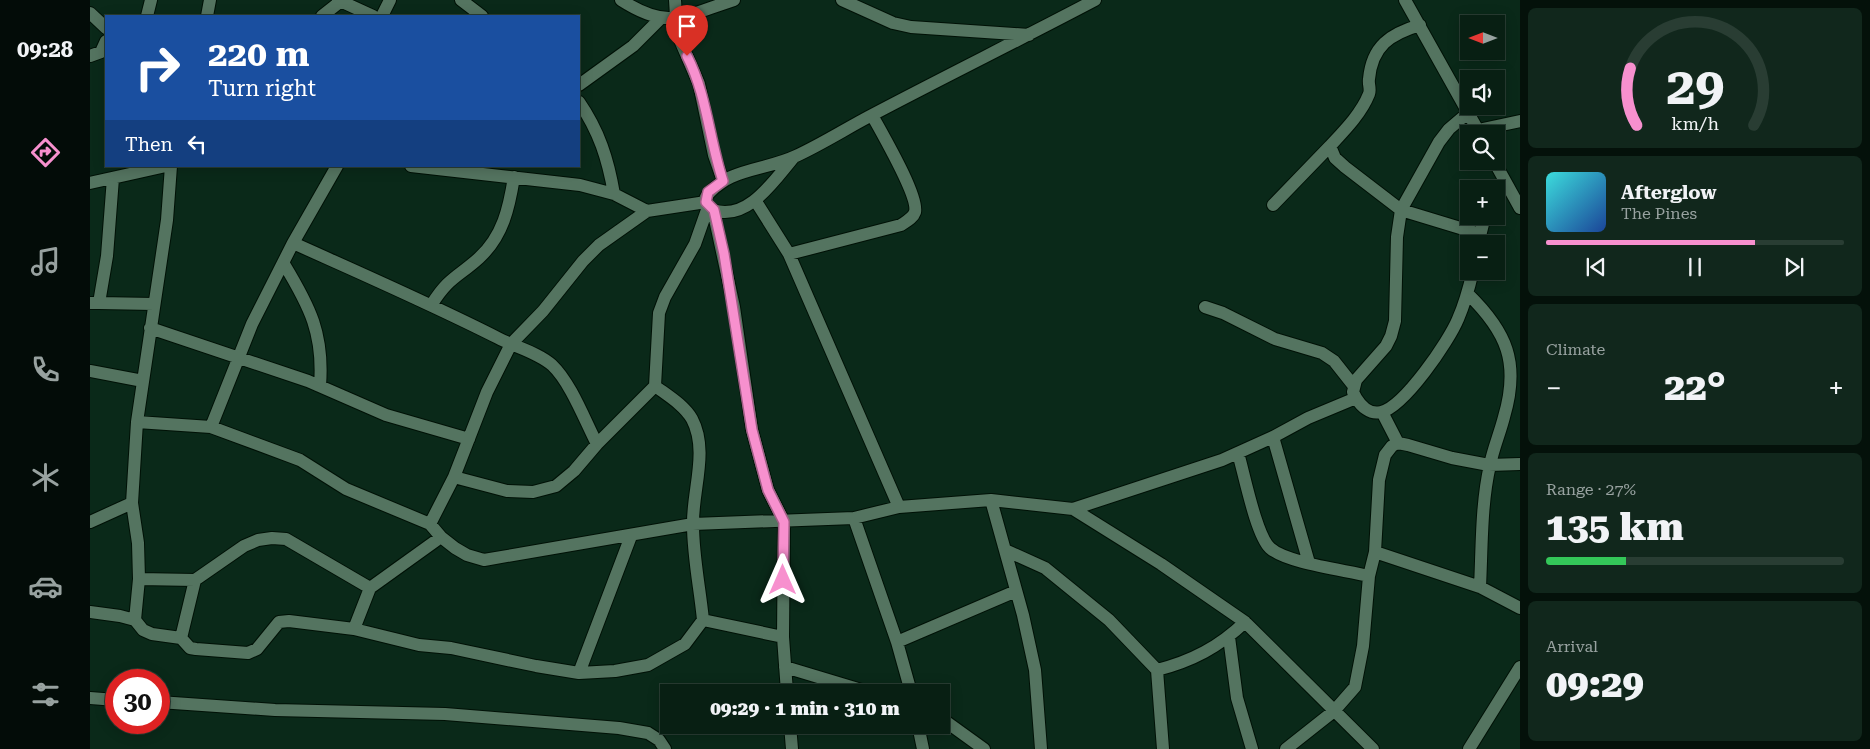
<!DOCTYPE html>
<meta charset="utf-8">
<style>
body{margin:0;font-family:"Roboto Serif",serif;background:#11271c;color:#f1f3f6;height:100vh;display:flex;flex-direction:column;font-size:19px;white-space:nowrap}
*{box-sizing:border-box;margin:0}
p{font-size:16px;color:#98a2a0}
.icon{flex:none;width:28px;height:28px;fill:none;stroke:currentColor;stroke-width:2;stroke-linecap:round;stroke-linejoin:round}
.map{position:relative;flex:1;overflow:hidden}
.panel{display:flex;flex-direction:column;gap:8px;padding:8px;background:#04110a;width:350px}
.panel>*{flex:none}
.hud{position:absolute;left:15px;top:15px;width:475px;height:152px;border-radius:0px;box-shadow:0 2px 12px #0003,0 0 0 1px #293d33;background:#1a4fa0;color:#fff;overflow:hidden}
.needle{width:32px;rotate:270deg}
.buttons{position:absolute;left:1370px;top:15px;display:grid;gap:10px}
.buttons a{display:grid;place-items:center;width:45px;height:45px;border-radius:0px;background:#081f13;box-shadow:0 2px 12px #0003,0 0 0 1px #293d33;font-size:25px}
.speed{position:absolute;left:15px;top:669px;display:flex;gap:10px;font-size:25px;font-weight:700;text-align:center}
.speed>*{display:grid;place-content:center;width:65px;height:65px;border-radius:50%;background:#081f13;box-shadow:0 2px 12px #0003,0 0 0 1px #293d33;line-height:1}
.speed .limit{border:8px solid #d22;background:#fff;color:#111}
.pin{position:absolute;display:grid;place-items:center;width:42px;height:42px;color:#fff;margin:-51px -21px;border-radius:50% 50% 50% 0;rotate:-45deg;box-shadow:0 0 5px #0007}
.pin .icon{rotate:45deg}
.me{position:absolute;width:55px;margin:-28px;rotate:0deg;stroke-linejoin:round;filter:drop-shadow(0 0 4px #0008)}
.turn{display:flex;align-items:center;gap:18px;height:105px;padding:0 20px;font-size:22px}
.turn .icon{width:65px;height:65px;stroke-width:2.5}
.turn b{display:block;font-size:35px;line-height:42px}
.then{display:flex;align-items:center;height:48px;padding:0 20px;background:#0003;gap:10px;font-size:19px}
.big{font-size:38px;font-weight:800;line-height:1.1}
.panel .card{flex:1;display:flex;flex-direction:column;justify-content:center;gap:8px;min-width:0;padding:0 18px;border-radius:8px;background:#11271c}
.panel .dial{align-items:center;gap:0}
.dial svg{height:130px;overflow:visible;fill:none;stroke:#293d33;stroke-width:7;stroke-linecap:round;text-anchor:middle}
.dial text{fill:#f1f3f6;stroke:none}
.song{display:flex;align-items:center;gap:15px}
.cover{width:60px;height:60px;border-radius:8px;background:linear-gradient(135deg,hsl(180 70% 55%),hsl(220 70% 35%))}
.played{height:5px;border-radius:2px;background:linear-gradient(90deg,#f790ce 70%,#293d33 70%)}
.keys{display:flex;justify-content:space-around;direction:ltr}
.heat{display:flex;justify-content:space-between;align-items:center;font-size:28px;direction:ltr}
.charge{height:8px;border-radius:4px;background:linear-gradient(90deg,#34c759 27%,#293d33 0)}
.trip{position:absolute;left:570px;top:684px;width:290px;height:50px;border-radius:0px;background:#081f13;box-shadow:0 2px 12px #0003,0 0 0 1px #293d33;font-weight:800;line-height:50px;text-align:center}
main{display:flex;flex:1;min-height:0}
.menu{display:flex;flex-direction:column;width:90px;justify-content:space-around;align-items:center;background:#030c08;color:#98a2a0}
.menu .icon{width:35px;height:35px}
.menu .on{color:#f790ce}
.menu b{font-size:22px;color:#f1f3f6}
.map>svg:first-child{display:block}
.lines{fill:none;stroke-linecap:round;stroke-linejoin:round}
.minor-casing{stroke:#001106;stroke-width:14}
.minor{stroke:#547460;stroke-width:12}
.route-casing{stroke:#a15e86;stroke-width:12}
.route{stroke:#f790ce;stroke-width:9}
</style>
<main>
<nav class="menu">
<b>09:28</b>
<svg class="icon on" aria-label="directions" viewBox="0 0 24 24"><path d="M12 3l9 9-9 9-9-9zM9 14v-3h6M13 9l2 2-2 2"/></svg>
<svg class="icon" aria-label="music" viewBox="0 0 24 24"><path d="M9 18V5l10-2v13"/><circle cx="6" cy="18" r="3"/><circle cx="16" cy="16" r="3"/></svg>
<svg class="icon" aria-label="phone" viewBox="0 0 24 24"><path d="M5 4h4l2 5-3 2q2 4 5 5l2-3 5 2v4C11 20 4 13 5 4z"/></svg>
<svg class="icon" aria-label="climate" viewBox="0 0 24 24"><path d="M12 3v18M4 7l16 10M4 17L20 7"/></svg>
<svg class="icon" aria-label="car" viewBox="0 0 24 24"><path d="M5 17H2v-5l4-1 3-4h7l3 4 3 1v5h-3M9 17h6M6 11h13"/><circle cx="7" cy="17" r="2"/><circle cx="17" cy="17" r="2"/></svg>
<svg class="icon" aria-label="filters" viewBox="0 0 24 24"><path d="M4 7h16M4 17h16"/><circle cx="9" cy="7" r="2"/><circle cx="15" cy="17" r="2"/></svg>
</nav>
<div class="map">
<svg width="1430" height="749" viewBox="0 0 1430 749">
<rect width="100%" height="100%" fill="#0a2919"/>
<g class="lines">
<defs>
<path id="minor" d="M248,0L283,16
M371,0L392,16
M531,0C579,31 594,16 644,0
M585,0L587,33L609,84L624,155L633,181
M752,0L803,23L821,27L939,35
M1315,0L1390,134
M0,13L16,28
M57,16L61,0
M117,16L120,0
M232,16L251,1
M292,16L300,0
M1330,25C1300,34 1282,46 1279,79C1278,84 1281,89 1279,94C1271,114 1254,131 1240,146L1245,158L1255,167L1311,210L1390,234
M0,56L11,52L16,41
M489,85L543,46L570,19
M489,102C509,131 518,159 524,194
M1388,130L1430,121
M704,157C685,179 658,222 623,210C599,203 632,181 641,177C661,168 685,166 706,156C732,144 757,128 782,115C856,76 931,39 1005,0
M1404,161L1430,208
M321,166L490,185L524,194L557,211L616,202
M0,183L76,166
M1406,193L1415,183
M665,200L699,254L809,507
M1183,205L1240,146
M618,207L605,244L575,297L569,313L565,386C577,395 594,405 602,419C619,451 602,491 603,525C603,556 610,589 613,620L693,637
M623,210L644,307L662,430L678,490L694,522L693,637L697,692
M203,243C272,274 341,304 408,338C425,347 447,352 462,365C481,383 495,421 507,444
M1388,244L1395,216
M699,254L811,225C817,221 823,218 825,212C829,196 791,132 782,115
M194,264C220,307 234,334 230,386
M1378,294C1417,332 1430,363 1414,417C1410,433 1403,449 1400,465C1391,504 1392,547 1390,587L1430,608
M0,303H9L17,256L23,178
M9,303L64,304
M342,304C359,277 368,277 389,258C413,236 419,208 424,177
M1115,307L1133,313L1185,339L1232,353L1244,361L1263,385
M60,328L218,381L296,415L379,439
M0,371L53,381
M1266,398L1263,392L1266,380L1296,346L1301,336L1305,321L1307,237L1311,210L1349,142L1359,129L1379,112
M1292,412L1308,443
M47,422L121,427L210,460L256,489L340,524L351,537L365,548L377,555L394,560L603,524L764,518L809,507L901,500L983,509L1071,564L1155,622L1283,749
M121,427L162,324L203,243L247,166
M1183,437L1219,563
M1148,453C1154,473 1166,535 1180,548C1196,563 1255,570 1279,576
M364,477L397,392L421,344L453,311L493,261L509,245L557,211
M901,500L933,615L945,670L951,749
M983,509L1132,460L1183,437L1218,418L1266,398C1271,406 1280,415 1291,412C1314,407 1359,341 1368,319C1375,303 1379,288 1383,271
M764,518L807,642L821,692
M0,522L42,503
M340,524L364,477L417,491L443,492L466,486L484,471L507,444L565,386
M915,550L955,568L1019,620L1067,670L1073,749
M1285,552L1390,587
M49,579L105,580
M0,612L30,616L45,620L53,630L62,634L91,638L100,648L106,649L158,653L167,649L189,622L199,621L264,629L329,645L361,648L446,666L489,673L525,671L558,665L595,644L613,620
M45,620L49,579L48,543L42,503L47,422L77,220L81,166
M264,629L280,588L351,537
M1139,637L1147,698L1162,749
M91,638L105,580L154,546L168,540L182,538L196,539L280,588
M807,642L926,591
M695,667L778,692
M1067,670C1102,661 1129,647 1155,622
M489,673L541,536
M0,698L26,700
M69,702L185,710L355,714L529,728L558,733L569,740L575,749
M851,718L894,749
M700,725L702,749
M828,725L833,749
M1196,749L1244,711L1265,687L1273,646L1279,576L1285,552L1289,480L1295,455L1302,446L1308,443L1318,445L1362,458L1399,465L1430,464
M1379,749L1430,667"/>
</defs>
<use href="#minor" class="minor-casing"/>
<use href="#minor" class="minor"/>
</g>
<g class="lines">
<defs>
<path id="route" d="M597,56C617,95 619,139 633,181L618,192L616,202L624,210L634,254L662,430L678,490L694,522L693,580"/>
</defs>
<use href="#route" class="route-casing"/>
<use href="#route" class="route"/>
</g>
</svg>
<div class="buttons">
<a><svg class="needle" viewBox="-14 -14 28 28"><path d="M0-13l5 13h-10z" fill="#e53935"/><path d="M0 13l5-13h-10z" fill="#98a2a0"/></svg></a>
<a><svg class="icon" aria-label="sound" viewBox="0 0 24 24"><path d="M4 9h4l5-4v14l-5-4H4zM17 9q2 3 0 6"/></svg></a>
<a><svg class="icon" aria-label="search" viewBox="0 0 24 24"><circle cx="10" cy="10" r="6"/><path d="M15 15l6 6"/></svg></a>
<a>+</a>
<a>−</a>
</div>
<div class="speed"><div class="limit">30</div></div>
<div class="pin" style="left:597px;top:56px;background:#d93025"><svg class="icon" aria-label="arrive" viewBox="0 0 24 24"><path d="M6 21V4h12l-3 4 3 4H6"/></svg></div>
<svg class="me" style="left:693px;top:580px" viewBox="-20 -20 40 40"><path d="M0-17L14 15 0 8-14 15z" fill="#f790ce" stroke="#fff" stroke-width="4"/></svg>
<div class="trip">09:29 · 1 min · 310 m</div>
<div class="hud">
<div class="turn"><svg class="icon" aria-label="right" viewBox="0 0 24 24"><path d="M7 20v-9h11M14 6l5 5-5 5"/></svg><div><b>220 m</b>Turn right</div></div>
<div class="then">Then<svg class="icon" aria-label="left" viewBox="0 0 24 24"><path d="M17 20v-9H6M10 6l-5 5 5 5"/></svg></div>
</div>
</div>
<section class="panel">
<div class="card dial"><svg viewBox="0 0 100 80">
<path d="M14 69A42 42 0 1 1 86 69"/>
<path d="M14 69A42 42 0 0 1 10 34" stroke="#f790ce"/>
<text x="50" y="56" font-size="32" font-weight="700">29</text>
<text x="50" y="72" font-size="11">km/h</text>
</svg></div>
<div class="card">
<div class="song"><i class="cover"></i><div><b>Afterglow</b><p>The Pines</p></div></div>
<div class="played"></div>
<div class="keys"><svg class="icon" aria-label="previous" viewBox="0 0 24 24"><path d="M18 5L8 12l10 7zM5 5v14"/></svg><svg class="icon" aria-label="pause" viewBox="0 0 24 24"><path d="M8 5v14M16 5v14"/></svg><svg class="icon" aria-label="next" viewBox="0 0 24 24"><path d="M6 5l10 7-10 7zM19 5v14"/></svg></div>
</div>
<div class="card"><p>Climate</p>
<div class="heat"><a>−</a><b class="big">22°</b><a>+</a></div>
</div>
<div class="card"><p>Range · 27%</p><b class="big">135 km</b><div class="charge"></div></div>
<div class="card"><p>Arrival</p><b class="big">09:29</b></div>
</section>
</main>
